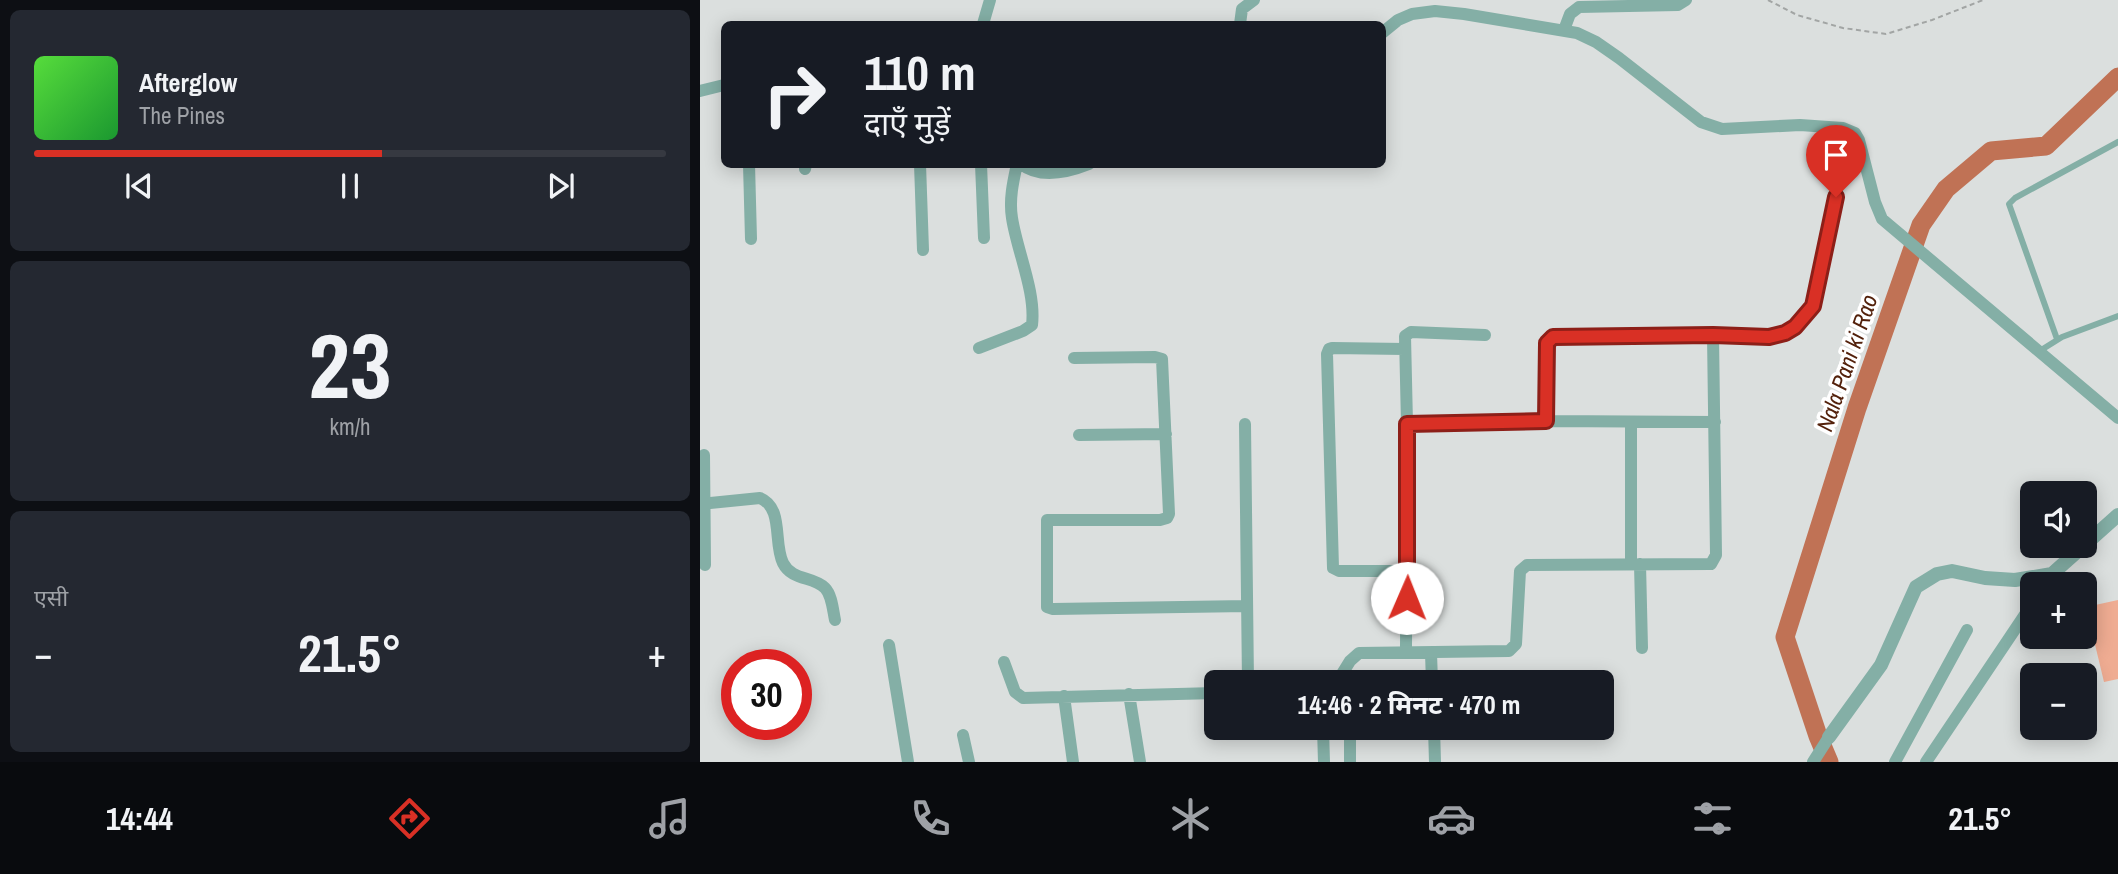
<!DOCTYPE html>
<html lang="hi">
<meta charset="utf-8">
<style>
body{margin:0;font-family:"Archivo Narrow","Noto Sans Devanagari",sans-serif;background:#242831;color:#f1f3f6;height:100vh;display:flex;flex-direction:column;font-size:26px;white-space:nowrap}
*{box-sizing:border-box;margin:0}
p{font-size:23px;color:#9ea1a6}
.icon{flex:none;width:38px;height:38px;fill:none;stroke:currentColor;stroke-width:2;stroke-linecap:round;stroke-linejoin:round}
.map{position:relative;flex:1;overflow:hidden}
.drawer{display:flex;flex-direction:column;gap:10px;padding:10px;background:#0d0f14;width:700px}
.drawer>*{flex:none}
.guide{position:absolute;left:21px;top:21px;width:665px;height:147px;border-radius:10px;box-shadow:0 4px 18px #0003;background:#171b24;color:#f1f3f6;overflow:hidden}
.buttons{position:absolute;left:1320px;top:481px;display:grid;gap:14px}
.buttons a{display:grid;place-items:center;width:77px;height:77px;border-radius:10px;background:#171b24;box-shadow:0 4px 18px #0003;font-size:35px}
.speed{position:absolute;left:21px;top:649px;display:flex;gap:14px;font-size:35px;font-weight:700;text-align:center}
.speed>*{display:grid;place-content:center;width:91px;height:91px;border-radius:50%;background:#171b24;box-shadow:0 4px 18px #0003;line-height:1}
.speed .limit{border:10px solid #d22;background:#fff;color:#111}
.pin{position:absolute;display:grid;place-items:center;width:60px;height:60px;color:#fff;margin:-72px -30px;border-radius:50% 50% 50% 0;rotate:-45deg;box-shadow:0 0 7px #0007}
.pin .icon{rotate:45deg}
.me{position:absolute;width:77px;margin:-38px;rotate:1deg;stroke-linejoin:round;filter:drop-shadow(0 0 5px #0008)}
.turn{display:flex;align-items:center;gap:24px;height:147px;padding:0 28px;font-size:32px}
.turn .icon{width:91px;height:91px;stroke-width:2.5}
.turn b{display:block;font-size:49px;line-height:60px}
.big{font-size:52px;font-weight:700;line-height:1.1}
.drawer .card{flex:1;display:flex;flex-direction:column;justify-content:center;gap:10px;min-width:0;padding:0 24px;border-radius:10px;background:#242831}
.drawer .dial{align-items:center;gap:0}
.dial b{font-size:91px;line-height:1}
.song{display:flex;align-items:center;gap:21px}
.cover{width:84px;height:84px;border-radius:10px;background:linear-gradient(135deg,hsl(110 70% 55%),hsl(130 70% 35%))}
.played{height:7px;border-radius:4px;background:linear-gradient(90deg,#d93025 55%,#363941 55%)}
.keys{display:flex;justify-content:space-around;direction:ltr}
.heat{display:flex;justify-content:space-between;align-items:center;font-size:38px;direction:ltr}
.trip{position:absolute;left:504px;top:670px;width:410px;height:70px;border-radius:10px;background:#171b24;box-shadow:0 4px 18px #0003;font-weight:700;line-height:70px;text-align:center}
.tabs{display:flex;height:112px;justify-content:space-around;align-items:center;background:#090b0e;color:#9ea1a6}
.tabs .icon{width:49px;height:49px}
.tabs .on{color:#d93025}
.tabs b{font-size:32px;color:#f1f3f6}
main{display:flex;flex:1;min-height:0}
.map>svg:first-child{display:block}
.green{fill:#efac92}
.lines{fill:none;stroke-linecap:round;stroke-linejoin:round}
.river{stroke:#c07255;stroke-width:19}
.path{stroke:#a2a5a4;stroke-width:2;stroke-dasharray:5 3.5;stroke-linecap:butt}
.service{stroke:#84afa6;stroke-width:6}
.minor{stroke:#84afa6;stroke-width:12}
.tertiary{stroke:#84afa6;stroke-width:14}
.route-casing{stroke:#8d1f18;stroke-width:18}
.route{stroke:#d93025;stroke-width:12}
.labels{text-anchor:middle;stroke-width:7;stroke-linejoin:round;paint-order:stroke}
.water-label{font-size:23px;font-style:italic;fill:#53210b;stroke:#fff}
</style>
<main>
<section class="drawer">
<div class="card">
<div class="song"><i class="cover"></i><div><b>Afterglow</b><p>The Pines</p></div></div>
<div class="played"></div>
<div class="keys"><svg class="icon" aria-label="previous" viewBox="0 0 24 24"><path d="M18 5L8 12l10 7zM5 5v14"/></svg><svg class="icon" aria-label="pause" viewBox="0 0 24 24"><path d="M8 5v14M16 5v14"/></svg><svg class="icon" aria-label="next" viewBox="0 0 24 24"><path d="M6 5l10 7-10 7zM19 5v14"/></svg></div>
</div>
<div class="card dial"><b>23</b><p>km/h</p></div>
<div class="card"><p>एसी</p>
<div class="heat"><a>−</a><b class="big">21.5°</b><a>+</a></div>
</div>
</section>
<div class="map">
<svg width="1418" height="762" viewBox="0 0 1418 762">
<rect width="100%" height="100%" fill="#dbdfde"/>
<path class="green" d="M1418,600V679L1404,682L1386,607Z"/>
<g class="lines">
<path class="river" d="M1129,762L1118,736L1085,637L1157,408L1221,225L1246,189L1291,151L1346,146L1418,77"/>
<path class="path" d="M1068,0L1097,15L1143,28L1186,34L1232,20L1283,0"/>
<path class="service" d="M1357,339L1309,204L1315,198L1418,142
M1338,352L1362,337L1418,316"/>
<path class="minor" d="M283,24L290,0
M540,24L542,9L554,0
M864,30L870,14L879,7L978,5L986,0
M682,33L698,20L712,14L735,11L764,14L877,33L896,42L919,58L1001,122L1022,129L1100,125L1143,128L1155,133L1159,140L1175,202L1182,219L1418,418
M0,91L24,85
M49,164L51,239
M220,164L223,250
M281,164L284,238
M321,164C340,179 369,172 389,164
M105,169L106,164
M279,348L323,331L332,325C336,292 317,251 312,218C309,200 313,182 317,164
M705,349L632,348L629,349L627,354L633,568L639,571H707
M374,358L455,357L462,359L469,514L467,518L460,520H347V607L353,609L547,606
M846,421L847,343L853,337L1013,335L1069,337C1089,334 1108,320 1114,300L1141,171
M545,424L548,682
M707,424L846,421L1015,422
M379,435L466,434
M4,455L5,565
M0,504L60,498C84,508 73,543 83,563C92,581 113,576 125,588C132,595 133,611 135,620
M931,563V422
M940,564L942,648
M189,645L208,762
M706,652L707,424L705,336L711,332L785,335
M731,653L732,682
M304,662L315,692L323,698L516,693
M637,682L650,661L659,653L809,651L816,644L820,571L827,565L1011,564L1016,555L1013,335
M429,694L440,762
M364,696L373,762
M623,728L624,762
M650,728V762
M734,728L735,762
M263,735L269,762
M1113,762L1129,737
M1195,762L1267,630
M1226,762L1332,604"/>
<path class="tertiary" d="M1129,737L1181,665L1216,587L1237,574L1252,571L1285,578L1315,580L1352,574L1418,515"/>
</g>
<g class="lines">
<defs>
<path id="route" d="M707,598V424L846,421L847,343L853,337L1013,335L1069,337L1085,333L1095,327L1113,306L1136,197"/>
</defs>
<use href="#route" class="route-casing"/>
<use href="#route" class="route"/>
</g>
<g class="labels">
<g class="water-label">
<text transform="translate(1147 363) rotate(-71)" y="8">Nala Pani ki Rao</text>
</g>
</g>
</svg>
<div class="buttons">
<a><svg class="icon" aria-label="sound" viewBox="0 0 24 24"><path d="M4 9h4l5-4v14l-5-4H4zM17 9q2 3 0 6"/></svg></a>
<a>+</a>
<a>−</a>
</div>
<div class="speed"><div class="limit">30</div></div>
<div class="pin" style="left:1136px;top:197px;background:#d93025"><svg class="icon" aria-label="arrive" viewBox="0 0 24 24"><path d="M6 21V4h12l-3 4 3 4H6"/></svg></div>
<svg class="me" style="left:707px;top:598px" viewBox="-20 -20 40 40"><circle r="19" fill="#fff"/><path d="M0-13L10 11 0 6-10 11z" fill="#d93025"/></svg>
<div class="trip">14:46 · 2 मिनट · 470 m</div>
<div class="guide">
<div class="turn"><svg class="icon" aria-label="right" viewBox="0 0 24 24"><path d="M7 20v-9h11M14 6l5 5-5 5"/></svg><div><b>110 m</b>दाएँ मुड़ें</div></div>
</div>
</div>
</main>
<nav class="tabs">
<b>14:44</b>
<svg class="icon on" aria-label="directions" viewBox="0 0 24 24"><path d="M12 3l9 9-9 9-9-9zM9 14v-3h6M13 9l2 2-2 2"/></svg>
<svg class="icon" aria-label="music" viewBox="0 0 24 24"><path d="M9 18V5l10-2v13"/><circle cx="6" cy="18" r="3"/><circle cx="16" cy="16" r="3"/></svg>
<svg class="icon" aria-label="phone" viewBox="0 0 24 24"><path d="M5 4h4l2 5-3 2q2 4 5 5l2-3 5 2v4C11 20 4 13 5 4z"/></svg>
<svg class="icon" aria-label="climate" viewBox="0 0 24 24"><path d="M12 3v18M4 7l16 10M4 17L20 7"/></svg>
<svg class="icon" aria-label="car" viewBox="0 0 24 24"><path d="M5 17H2v-5l4-1 3-4h7l3 4 3 1v5h-3M9 17h6M6 11h13"/><circle cx="7" cy="17" r="2"/><circle cx="17" cy="17" r="2"/></svg>
<svg class="icon" aria-label="filters" viewBox="0 0 24 24"><path d="M4 7h16M4 17h16"/><circle cx="9" cy="7" r="2"/><circle cx="15" cy="17" r="2"/></svg>
<b>21.5°</b>
</nav>
